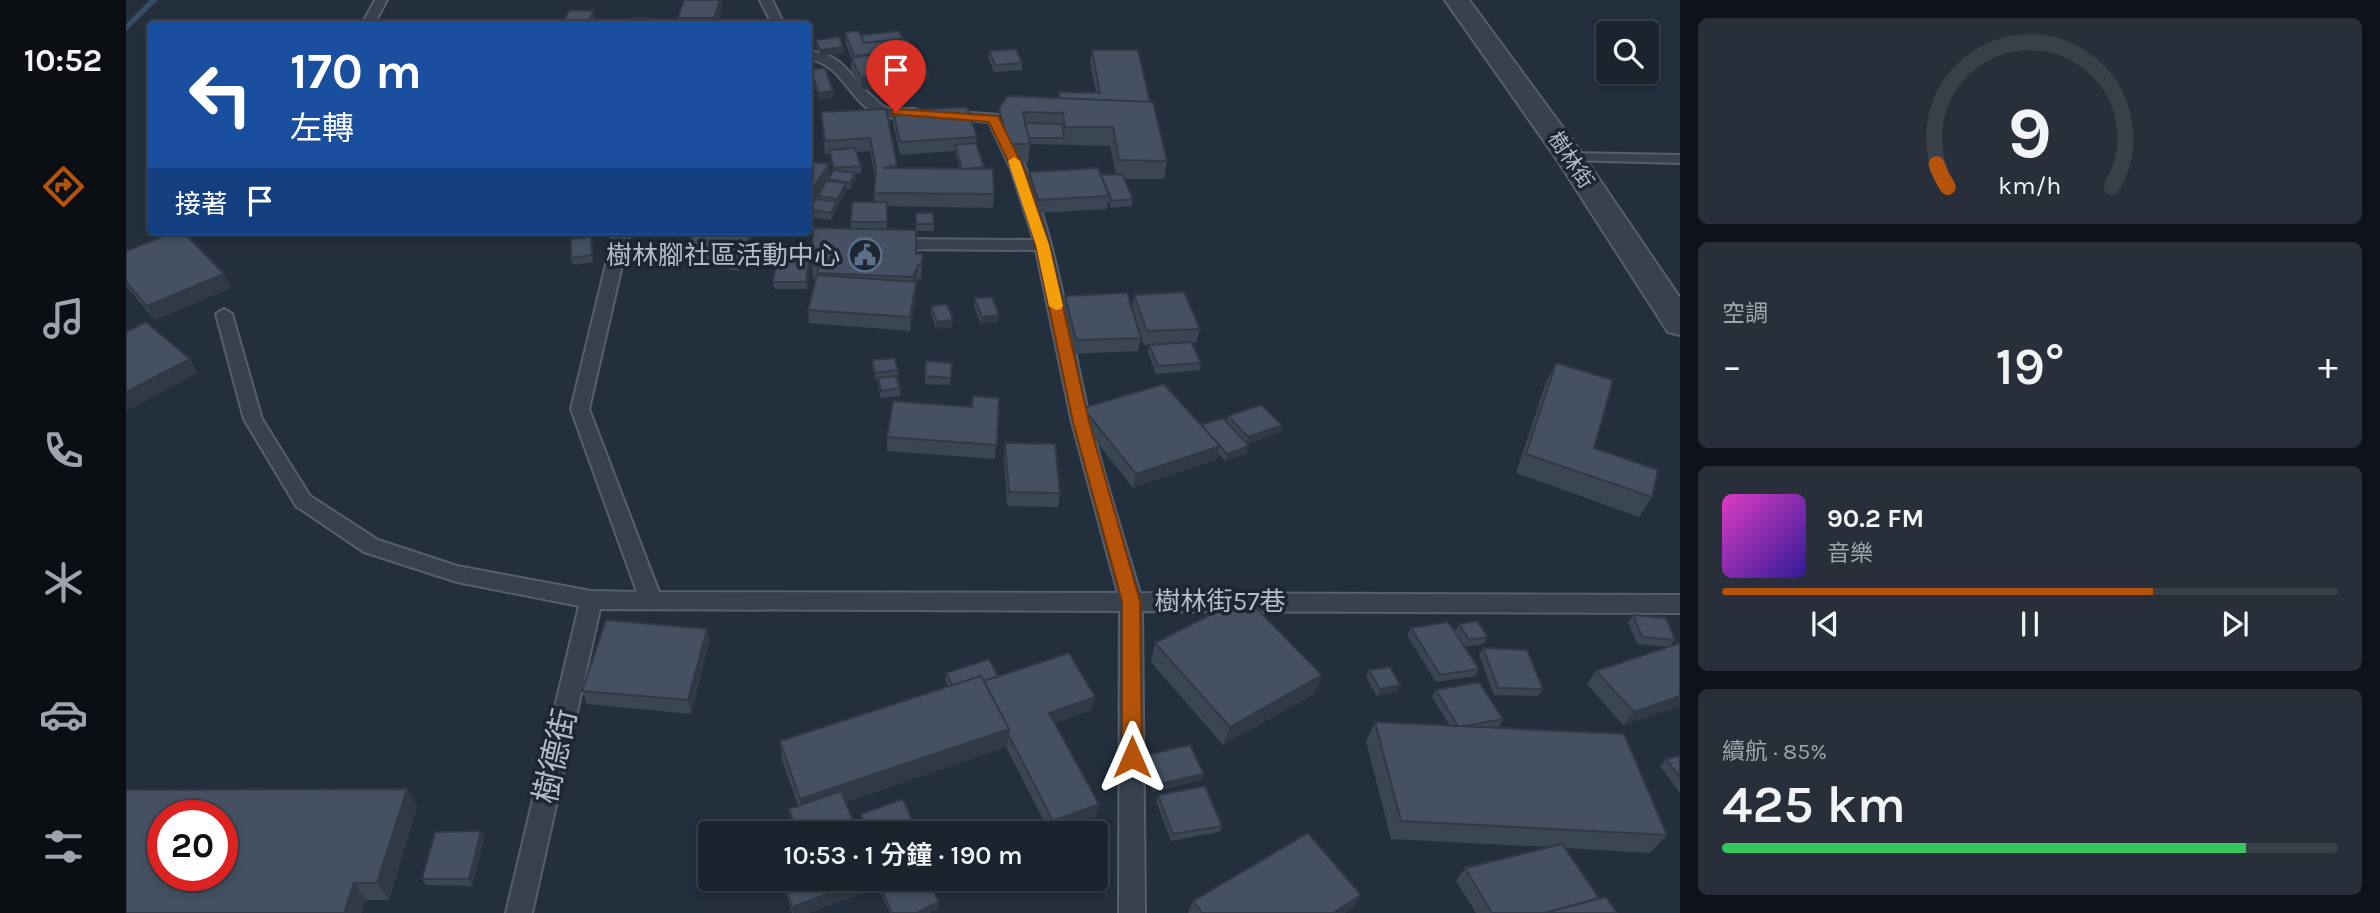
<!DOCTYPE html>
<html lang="zh-TW">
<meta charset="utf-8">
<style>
body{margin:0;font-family:Karla,"Noto Sans TC",sans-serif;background:#282f3a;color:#f1f3f6;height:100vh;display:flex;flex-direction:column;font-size:26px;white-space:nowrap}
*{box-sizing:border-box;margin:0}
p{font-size:23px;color:#a0a4aa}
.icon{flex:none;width:38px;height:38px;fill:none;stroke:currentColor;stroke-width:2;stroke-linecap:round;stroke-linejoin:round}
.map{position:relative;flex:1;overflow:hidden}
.panel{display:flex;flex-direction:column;gap:18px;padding:18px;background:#0f1319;width:700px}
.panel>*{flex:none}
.hud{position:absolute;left:21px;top:21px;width:665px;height:214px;border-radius:7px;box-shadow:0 4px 10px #0003,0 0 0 2px #39404a;background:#1a4fa0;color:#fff;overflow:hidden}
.fabs{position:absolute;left:1470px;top:21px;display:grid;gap:14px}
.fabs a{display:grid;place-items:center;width:63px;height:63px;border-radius:7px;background:#1b232e;box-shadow:0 4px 10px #0003,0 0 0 2px #39404a;font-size:35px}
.speed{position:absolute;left:21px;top:800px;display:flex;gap:14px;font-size:35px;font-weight:700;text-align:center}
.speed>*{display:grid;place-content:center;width:91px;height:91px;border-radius:50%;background:#1b232e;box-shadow:0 4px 10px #0003,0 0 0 2px #39404a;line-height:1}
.speed .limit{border:10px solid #d22;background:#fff;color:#111}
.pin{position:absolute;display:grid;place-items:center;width:60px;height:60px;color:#fff;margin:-72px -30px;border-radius:50% 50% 50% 0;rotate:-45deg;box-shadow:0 0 7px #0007}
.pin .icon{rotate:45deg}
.me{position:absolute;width:77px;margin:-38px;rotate:0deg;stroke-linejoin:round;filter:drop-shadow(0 0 5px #0008)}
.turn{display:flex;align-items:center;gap:24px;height:147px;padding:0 28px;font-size:32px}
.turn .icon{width:91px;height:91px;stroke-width:2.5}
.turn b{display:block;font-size:49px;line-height:60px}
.then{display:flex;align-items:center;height:66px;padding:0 28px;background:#0003;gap:14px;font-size:26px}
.big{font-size:52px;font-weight:600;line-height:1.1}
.panel .widget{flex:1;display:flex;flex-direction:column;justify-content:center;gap:10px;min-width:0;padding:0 24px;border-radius:10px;background:#282f3a}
.panel .dial{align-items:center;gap:0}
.dial svg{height:182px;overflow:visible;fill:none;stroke:#39404a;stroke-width:7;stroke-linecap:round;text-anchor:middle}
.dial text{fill:#f1f3f6;stroke:none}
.song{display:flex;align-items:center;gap:21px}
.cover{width:84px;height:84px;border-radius:10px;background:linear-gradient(135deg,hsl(310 70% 55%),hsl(250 70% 35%))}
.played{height:7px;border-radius:4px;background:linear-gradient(90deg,#b45309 70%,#39404a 70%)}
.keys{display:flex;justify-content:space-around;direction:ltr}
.heat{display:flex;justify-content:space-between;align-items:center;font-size:38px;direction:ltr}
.charge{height:10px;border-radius:5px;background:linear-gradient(90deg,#34c759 85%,#39404a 0)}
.trip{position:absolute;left:572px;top:821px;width:410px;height:70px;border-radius:7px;background:#1b232e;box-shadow:0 4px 10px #0003,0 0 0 2px #39404a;font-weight:600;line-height:70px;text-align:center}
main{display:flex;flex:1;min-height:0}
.menu{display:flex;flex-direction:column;width:126px;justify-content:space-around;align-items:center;background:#0b0e12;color:#a0a4aa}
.menu .icon{width:49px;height:49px}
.menu .on{color:#b45309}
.menu b{font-size:32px;color:#f1f3f6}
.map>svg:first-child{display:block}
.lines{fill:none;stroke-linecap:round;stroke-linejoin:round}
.stream{fill:#394c67;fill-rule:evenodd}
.service-casing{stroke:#565f6c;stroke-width:4}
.minor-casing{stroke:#565f6c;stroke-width:4}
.service{fill:#38414e;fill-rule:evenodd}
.minor{fill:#38414e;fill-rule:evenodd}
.wall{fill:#3b4654}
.shaded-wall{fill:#303945}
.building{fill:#455162;stroke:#303945;stroke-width:2;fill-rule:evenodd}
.route{fill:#b45309;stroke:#753606;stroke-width:2}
.slow{fill:#f59e0b}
.labels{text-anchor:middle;stroke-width:7;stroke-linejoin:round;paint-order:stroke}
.far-street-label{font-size:21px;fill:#b4bcc9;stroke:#1d2633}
.poi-label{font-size:26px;fill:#b4bcc9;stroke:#1d2633;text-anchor:end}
.street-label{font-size:26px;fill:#b4bcc9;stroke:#1d2633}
.near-street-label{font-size:32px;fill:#b4bcc9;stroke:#1d2633}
</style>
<main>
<nav class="menu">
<b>10:52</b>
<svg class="icon on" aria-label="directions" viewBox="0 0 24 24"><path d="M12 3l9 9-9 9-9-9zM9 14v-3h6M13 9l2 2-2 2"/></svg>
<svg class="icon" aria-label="music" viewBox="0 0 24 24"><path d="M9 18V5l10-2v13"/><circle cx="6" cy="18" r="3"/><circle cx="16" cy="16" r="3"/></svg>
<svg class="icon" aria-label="phone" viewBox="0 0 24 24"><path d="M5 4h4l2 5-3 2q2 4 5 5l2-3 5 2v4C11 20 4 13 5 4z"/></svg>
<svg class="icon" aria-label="climate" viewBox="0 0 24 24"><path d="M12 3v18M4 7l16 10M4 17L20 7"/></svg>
<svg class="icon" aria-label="car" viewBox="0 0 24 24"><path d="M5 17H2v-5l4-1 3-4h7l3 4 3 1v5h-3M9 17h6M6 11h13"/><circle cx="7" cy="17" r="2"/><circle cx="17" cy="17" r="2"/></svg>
<svg class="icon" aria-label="filters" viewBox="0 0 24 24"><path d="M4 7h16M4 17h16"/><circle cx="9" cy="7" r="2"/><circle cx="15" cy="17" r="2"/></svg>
</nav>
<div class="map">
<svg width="1554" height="913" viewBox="0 0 1554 913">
<rect width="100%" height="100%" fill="#242f3e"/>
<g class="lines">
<path class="stream" d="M24,0H32L0,31V24Z"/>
<defs>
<path id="service" d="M249,0H261L248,24H236Z
M634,0H646L658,24H646Z
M682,51C723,56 720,76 748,98C751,101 756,107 761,108C772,113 787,104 798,113C792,118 785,117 777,117C770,117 761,119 755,116C724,105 717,63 682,59Z
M821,111L873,115C927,204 940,320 964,420C978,478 997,536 1014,593L1554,595V613L1016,611L1019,913H993L994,611L474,609L406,913H380L453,606L331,582L238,552L170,506L118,419L90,314L98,309L106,314L136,419L184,496L252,540L331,566L465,591L511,592L445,409L488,231H504L463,409L533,592L992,593L946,422L910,250L764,249L756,244L764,239L908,240L885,169L863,122L816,118V112Z
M1444,153L1554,155V163L1439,160L1437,157L1439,154Z"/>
<path id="minor" d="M1319,0H1343L1454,151L1554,298V335L1542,332L1430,158Z"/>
</defs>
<use href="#service" class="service-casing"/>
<use href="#minor" class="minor-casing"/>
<use href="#service" class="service"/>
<use href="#minor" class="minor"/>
</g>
<path class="wall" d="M558,0H595L596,8L592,24H612H553L552,18Z
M719,32L777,40L786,50V59L803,74V81L781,83L777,74V84L735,90L725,70V58L720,44Z
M689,40L717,47L718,53L694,56L690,46Z
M966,50L1024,102L1041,161L1038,179H998L1007,199L1006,206L985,208L982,200L981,209L911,213L902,185L903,172L975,177L990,174L984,146L904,144L902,163L881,162L872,127L873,109L932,98L933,92L970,93L964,62Z
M863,51L896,63V70L868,72L862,57Z
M685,69L707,91L708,98L693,99L685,76Z
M760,109L771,168L834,169L829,151L774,155L767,124V111L851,137L850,143L858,169L868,194L867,208L761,206V229L790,254H797L795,279H792L790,283V295L784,331L683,323L682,310L690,279H687L686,266L725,229V222L748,202L749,176L744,151L730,152L735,166V173L729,174L730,180L724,189H721L712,206H711V209L705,220L684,217V210L688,203L682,211V161L703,164V177L701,181H702V179L707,171L704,154H699L695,112Z
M790,213L808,224V231H790Z
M467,244V262L447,265L445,258Z
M558,248H627L613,271L560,262Z
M0,251L98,274L105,288L29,320L0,286Z
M685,252L681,289H648L647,282Z
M1008,295L1074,329L1070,343H1066L1075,363L1074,370L1030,374L1022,352L1023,345H1018L1008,317L1015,338L1012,351L948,354L937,310L939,296L1006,308Z
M848,298L873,315L872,322L855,324L848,306Z
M805,306L826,327L810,329L805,313Z
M746,360L772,370V377H770L774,388V396L755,398L752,386V380H750L746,368Z
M826,363L824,385L799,384V376Z
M1430,363L1468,448L1526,497L1513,517L1390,473L1420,382Z
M873,398L869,459L761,451V437Z
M957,408L1075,425L1101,422L1102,416L1156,425L1154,432L1121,444V453L1099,461L1092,453L1090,460L1007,488L955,422Z
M879,443L934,493L932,507L881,506L878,457Z
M1507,615L1549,640L1544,647L1554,706L1497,725L1461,684L1470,671L1543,647L1511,644L1502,622Z
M1333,624L1362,637L1357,644L1339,647L1353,669L1349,676L1310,682L1281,635L1285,628L1329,631Z
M581,629L583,642L565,714L461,704L456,691Z
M1029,643L1196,675L1188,694L1097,745L1025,662Z
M1357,648L1417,689L1412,696L1368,695L1353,655Z
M1243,670L1271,692L1251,696L1240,677Z
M820,673L872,676L969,697L966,710L929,723L970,817L927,833H924L880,747L665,821L663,809L672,806L656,760L654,741L823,687L819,680Z
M1310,690L1377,719L1373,726L1364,728L1541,835L1524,853L1439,848L1473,898L1491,913H1350L1330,881L1339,868L1422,847L1265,839L1240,741L1249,722L1324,726L1306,697Z
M1016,756L1078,774L1075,780L1027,792L1014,763Z
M1554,756V793L1534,766L1540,759Z
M281,789L291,807L263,900H240L0,913Z
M1032,795L1096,826L1093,832L1045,841L1030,801Z
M735,814L792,833H740L735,821Z
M355,831L358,838L346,886L300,885L296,879Z
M655,878H749L750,889L666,913Z
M755,888L812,909L803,913H764L755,894Z
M1235,895L1228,907L1219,913H1062L1067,901Z"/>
<path class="shaded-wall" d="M594,0H595L596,8L592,24H589L588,18Z
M468,11L470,23V24H460Z
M717,47L718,53L694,56V50Z
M777,72V84L735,90V77Z
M803,74V81L781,83V76Z
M707,91L708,98L693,99L692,93Z
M688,95V102L682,103V96Z
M703,164V177L682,211V196Z
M729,173L730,180L724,189V183Z
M720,183L721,190L712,206V199Z
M711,202V209L705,220V213Z
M625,235L627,248L613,271L612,257Z
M465,237L467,244V262L466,255Z
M685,245V252L681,289L680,282Z
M792,265L790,295L784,331L787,277Z
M98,274L105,288L29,320L21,306Z
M873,315L872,322L855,324L856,317Z
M827,320L826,327L810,329L811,322Z
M64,359L72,373L0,411V392Z
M1156,425L1154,432L1120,444L1122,437Z
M1094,446L1090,460L1007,488L1010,474Z
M1123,446L1121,453L1099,461L1101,454Z
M581,629L583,642L565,714L562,700Z
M1196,675L1188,694L1097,745L1104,727Z
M1274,685L1271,692L1251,696L1254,689Z
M1554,696V706L1497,725L1508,712Z
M969,697L966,710L921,726L923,713Z
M883,729L881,747L676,817L674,799Z
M1078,774L1075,780L1027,792L1029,785Z
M281,789L291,807L263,900L251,883Z
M973,804L970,817L927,833H925L927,821Z
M355,831L358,838L346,886L343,879Z
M745,878H749L750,889L683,913H667L666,907Z
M228,883L240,900L236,913H218Z
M1235,895L1228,907L1219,913H1207Z
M813,902L812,909L803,913H790Z"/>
<path class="building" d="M558,0H594L588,18H552Z
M444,10L468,11L460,24H435Z
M504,18L530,19L527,24H501Z
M733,31L738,43L781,39L786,50L765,52L777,72L735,77L725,58L749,54L728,56L719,32Z
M773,31L777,39L738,43L735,35Z
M713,37L717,47L694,50L689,40Z
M890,49L896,63L869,65L863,51Z
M966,50H1012L1024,102L933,98V92L974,93Z
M795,58L803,74L781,76L773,60Z
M699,68L707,91L692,93L685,69Z
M682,88H685L688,95L682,96Z
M881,96L1027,102L1041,161L993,160L987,127H939L937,113L897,112L904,144H882L873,109Z
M841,107L851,137L774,142L767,111Z
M760,109L771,165L757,168L867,169L868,194L748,193L750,168L744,138L699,141L695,112Z
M899,123L936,124L938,138H903Z
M850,143L858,167L836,169L829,145Z
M729,148L735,166L708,168L703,150Z
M682,161L703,164L682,196Z
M972,168L983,196L912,200L903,172Z
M708,170L729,173L724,183L702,179Z
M996,174L1007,199L986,201L975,175Z
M700,181L720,183L712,199L692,196Z
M690,199L711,202L705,213L684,210Z
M726,202H761V222H725Z
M790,213H807L808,224H790Z
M687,228L790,230V254H797L795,265H792L787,277L692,273V265L686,266Z
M50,231H56L98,274L21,306L0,282V251Z
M569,231H601L625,235L612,257L558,248Z
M465,237L466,255L445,258V239Z
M653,245H685L680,282H647Z
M691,275L790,282L784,317L682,310Z
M1058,292L1074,329L1021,331L1008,295Z
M1001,293L1015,338L950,340L939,296Z
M866,297L873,315L856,317L848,298Z
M821,304L827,320L811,322L805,306Z
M20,322L64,359L0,392V332Z
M1065,342L1075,363L1032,366L1023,345Z
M768,358L772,370L749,373L746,360Z
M800,361L826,363L825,378L799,376Z
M1430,363L1487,380L1468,448L1532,470L1526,497L1400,454Z
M770,376L774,388L755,391L752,378Z
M1038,384L1094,446L1010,474L957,408Z
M847,396L873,398L871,445L761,437L767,401L846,407Z
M1135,405L1156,425L1122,437L1102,416Z
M1097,418L1123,446L1101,454L1075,425Z
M879,443L929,444L934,493L883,492Z
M1119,597L1196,675L1104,727L1029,643Z
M1507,615L1540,618L1549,640L1516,637Z
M480,620L581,629L562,700L456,691Z
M1351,621L1362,637L1343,640L1333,624Z
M1322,622L1353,669L1314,675L1285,628Z
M1554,643V696L1508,712L1470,671Z
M1357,648L1401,650L1417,689L1372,688Z
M943,653L969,697L923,713L973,804L927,821L882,734L883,729L858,681Z
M863,659L872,676L858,681L855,676L826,685L820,673Z
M1264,667L1274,685L1254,689L1243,670Z
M855,676L883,729L674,799L654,741Z
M1353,682L1377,719L1338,726H1332L1310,690Z
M1249,722L1498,734L1541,835L1275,821Z
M1064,745L1078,774L1029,785L1016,756Z
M1554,756V778L1540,759Z
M1079,786L1096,826L1047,834L1032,795Z
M281,789L251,883H228L218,913H0V790ZM37,816H96V875H37Z
M715,791L732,833H642L641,829L667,821L663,809Z
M777,799L792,833H742L735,814Z
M355,831L343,879H296L309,832Z
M1182,833L1235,895L1207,913H1076L1067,901Z
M1436,844L1473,898L1418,913H1366L1339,868Z
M657,878H745L666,907Z
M775,878H801L813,902L790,913H766L755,888Z
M1480,897L1491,913H1418Z"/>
<path class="route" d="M770,109L872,116L898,169L923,245L963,422L1014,601L1016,757L1013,763L1006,766L999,763L996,757V601L947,422L910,245L886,169L863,122L766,114V110Z"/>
<path class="slow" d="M888,157L894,161L923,245L937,306L935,309L930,310L923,306L910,245L882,161Z"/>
<defs>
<symbol id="civic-ring" viewBox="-11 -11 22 22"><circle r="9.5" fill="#1d2633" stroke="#5c6f8a" stroke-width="1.5"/><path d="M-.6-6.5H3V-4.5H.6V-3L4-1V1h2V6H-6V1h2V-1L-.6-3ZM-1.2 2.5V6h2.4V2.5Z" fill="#5c6f8a"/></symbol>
</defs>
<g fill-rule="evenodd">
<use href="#civic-ring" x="720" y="236" width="38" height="38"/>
</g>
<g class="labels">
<g class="far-street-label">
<text transform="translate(1445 160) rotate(56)" y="7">樹林街</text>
</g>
<g class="poi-label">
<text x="714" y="264">樹林腳社區活動中心</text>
</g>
<g class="street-label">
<text x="1094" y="610">樹林街57巷</text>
</g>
<g class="near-street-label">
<text transform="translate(429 756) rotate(-77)" y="11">樹德街</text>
</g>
</g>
</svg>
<div class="fabs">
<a><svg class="icon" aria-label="search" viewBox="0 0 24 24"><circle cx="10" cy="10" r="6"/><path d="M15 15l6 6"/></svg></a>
</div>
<div class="speed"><div class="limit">20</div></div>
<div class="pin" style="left:770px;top:112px;background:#d93025"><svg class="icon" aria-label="arrive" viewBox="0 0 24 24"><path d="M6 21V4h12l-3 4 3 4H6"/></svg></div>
<svg class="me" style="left:1006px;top:757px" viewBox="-20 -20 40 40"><path d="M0-17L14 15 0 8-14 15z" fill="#b45309" stroke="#fff" stroke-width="4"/></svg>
<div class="trip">10:53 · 1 分鐘 · 190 m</div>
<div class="hud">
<div class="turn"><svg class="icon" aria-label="left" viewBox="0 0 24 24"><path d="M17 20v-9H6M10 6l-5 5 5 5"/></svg><div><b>170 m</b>左轉</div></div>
<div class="then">接著<svg class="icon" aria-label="arrive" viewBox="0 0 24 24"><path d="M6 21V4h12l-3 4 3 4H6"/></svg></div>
</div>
</div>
<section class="panel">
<div class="widget dial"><svg viewBox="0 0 100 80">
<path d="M14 69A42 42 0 1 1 86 69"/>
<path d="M14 69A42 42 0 0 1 9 59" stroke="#b45309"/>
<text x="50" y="56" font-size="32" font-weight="700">9</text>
<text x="50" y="72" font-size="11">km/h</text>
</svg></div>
<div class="widget"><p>空調</p>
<div class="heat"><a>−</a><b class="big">19°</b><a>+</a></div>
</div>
<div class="widget">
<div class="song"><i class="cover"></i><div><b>90.2 FM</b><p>音樂</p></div></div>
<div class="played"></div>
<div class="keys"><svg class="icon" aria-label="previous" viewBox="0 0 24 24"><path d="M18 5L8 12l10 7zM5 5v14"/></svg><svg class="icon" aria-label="pause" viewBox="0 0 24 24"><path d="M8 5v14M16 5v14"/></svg><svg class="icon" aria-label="next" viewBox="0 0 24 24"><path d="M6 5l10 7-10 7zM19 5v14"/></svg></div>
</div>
<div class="widget"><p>續航 · 85%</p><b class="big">425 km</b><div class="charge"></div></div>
</section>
</main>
